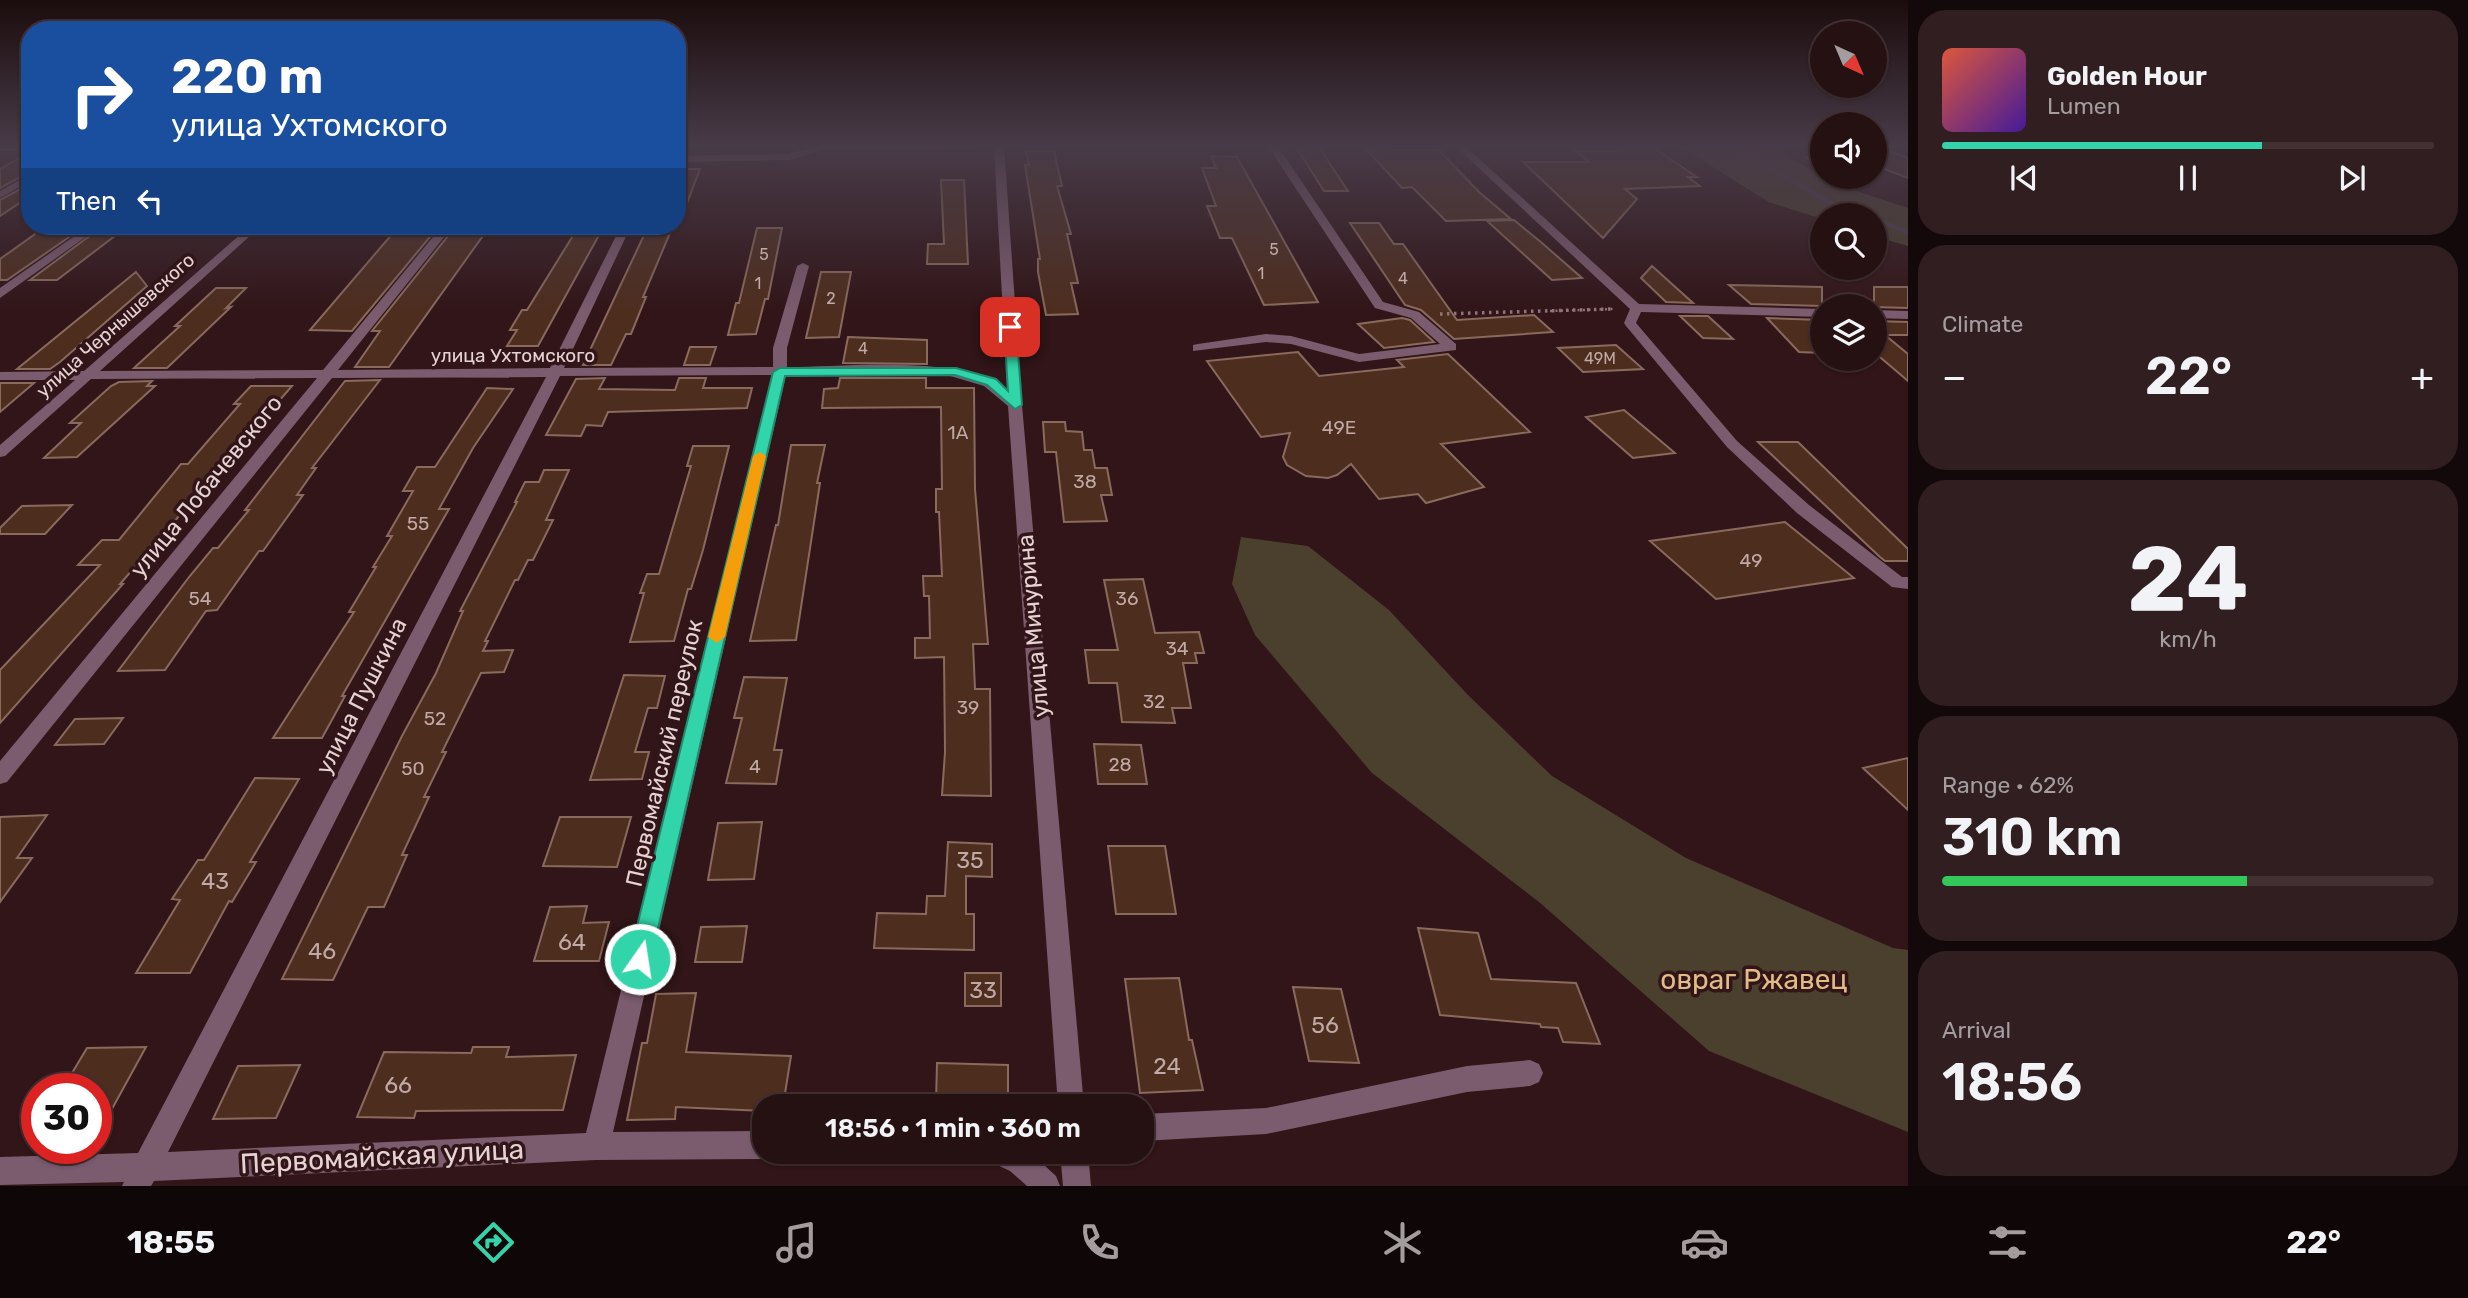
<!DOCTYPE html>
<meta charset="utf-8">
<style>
body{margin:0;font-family:Rubik,sans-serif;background:#311e20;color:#f1f3f6;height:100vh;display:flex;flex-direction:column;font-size:26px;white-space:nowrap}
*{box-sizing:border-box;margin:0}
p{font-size:23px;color:#a39d9f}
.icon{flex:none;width:38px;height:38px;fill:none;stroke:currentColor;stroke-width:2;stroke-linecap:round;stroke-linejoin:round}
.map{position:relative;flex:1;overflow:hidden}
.drawer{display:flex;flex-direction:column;gap:10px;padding:10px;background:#14090a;width:560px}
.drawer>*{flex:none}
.guide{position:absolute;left:21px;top:21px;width:665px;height:214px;border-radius:28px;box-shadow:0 2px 5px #0004,0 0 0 2px #423032;background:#1a4fa0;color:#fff;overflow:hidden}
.needle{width:46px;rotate:136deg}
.buttons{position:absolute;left:1810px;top:21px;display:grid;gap:14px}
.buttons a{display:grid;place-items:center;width:77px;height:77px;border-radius:50%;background:#251012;box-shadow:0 2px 5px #0004,0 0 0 2px #423032;font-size:35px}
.speed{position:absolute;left:21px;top:1073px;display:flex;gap:14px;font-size:35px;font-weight:700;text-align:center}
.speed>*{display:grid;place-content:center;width:91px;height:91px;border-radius:50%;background:#251012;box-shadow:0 2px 5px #0004,0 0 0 2px #423032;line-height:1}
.speed .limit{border:10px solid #d22;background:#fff;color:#111}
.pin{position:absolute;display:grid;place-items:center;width:60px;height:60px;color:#fff;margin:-30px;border-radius:14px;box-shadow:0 4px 10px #0006}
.me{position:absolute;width:77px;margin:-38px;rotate:13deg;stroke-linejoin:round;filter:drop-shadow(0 0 5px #0008)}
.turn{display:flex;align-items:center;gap:24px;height:147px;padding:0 35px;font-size:32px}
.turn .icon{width:91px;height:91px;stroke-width:2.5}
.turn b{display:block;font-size:49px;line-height:60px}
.then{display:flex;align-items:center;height:66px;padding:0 35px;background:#0003;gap:14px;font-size:26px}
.big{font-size:52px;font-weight:600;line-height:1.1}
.drawer .widget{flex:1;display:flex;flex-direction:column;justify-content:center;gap:10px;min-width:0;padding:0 24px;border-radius:28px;background:#311e20}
.drawer .dial{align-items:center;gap:0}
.dial b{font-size:91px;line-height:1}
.song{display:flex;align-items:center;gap:21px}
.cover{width:84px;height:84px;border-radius:10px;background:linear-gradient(135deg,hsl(10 70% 55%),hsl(260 70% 35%))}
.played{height:7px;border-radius:4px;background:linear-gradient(90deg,#32d4a9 65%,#423032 65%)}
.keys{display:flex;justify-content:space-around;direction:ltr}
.heat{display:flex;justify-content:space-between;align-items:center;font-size:38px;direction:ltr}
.charge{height:10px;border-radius:5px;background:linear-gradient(90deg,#34c759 62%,#423032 0)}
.trip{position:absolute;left:752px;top:1094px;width:402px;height:70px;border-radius:28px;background:#251012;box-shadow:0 2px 5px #0004,0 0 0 2px #423032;font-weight:600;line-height:70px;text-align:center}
.tabs{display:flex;height:112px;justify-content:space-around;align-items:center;background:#0f0607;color:#a39d9f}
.tabs .icon{width:49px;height:49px}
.tabs .current{color:#32d4a9}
.tabs b{font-size:32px;color:#f1f3f6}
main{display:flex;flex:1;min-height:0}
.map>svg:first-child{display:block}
.green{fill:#4b3f2d}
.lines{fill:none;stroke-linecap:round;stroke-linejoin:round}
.stream{stroke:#50404f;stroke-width:4.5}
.building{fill:#4d2d1e;stroke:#896a5c;stroke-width:2}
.path-far1{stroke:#8e7678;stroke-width:2.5;stroke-dasharray:2 3.5;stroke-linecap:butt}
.path{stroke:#8e7678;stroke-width:3.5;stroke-dasharray:2.5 4.5;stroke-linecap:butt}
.minor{fill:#7b5b6e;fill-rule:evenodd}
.route{fill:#32d4a9;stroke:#208a6e;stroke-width:2}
.slow{fill:#f59e0b}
.labels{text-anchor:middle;stroke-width:7;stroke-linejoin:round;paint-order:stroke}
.far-number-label{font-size:16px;fill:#c0a9a6}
.far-street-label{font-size:19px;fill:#e6d2d3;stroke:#311518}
.number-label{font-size:19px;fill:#c0a9a6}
.street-label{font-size:23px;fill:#e6d2d3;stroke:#311518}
.near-number-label{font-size:23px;fill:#c0a9a6}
.near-park-label{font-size:28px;fill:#e2bc85;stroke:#311518}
.near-street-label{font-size:28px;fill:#e6d2d3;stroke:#311518}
</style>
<main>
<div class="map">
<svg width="1908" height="1186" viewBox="0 0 1908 1186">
<rect width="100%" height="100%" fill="#311518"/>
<path class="green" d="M1677,145H1769L1835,184L1908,208V246L1874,236V215H1822V219L1769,202Z
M1241,537L1308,546L1389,610L1467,694L1552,776L1686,858L1893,948L1908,950V1132L1709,1051L1539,902L1372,773L1255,635L1232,584Z"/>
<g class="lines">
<path class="stream" d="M1730,145L1831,203L1864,215
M1874,219L1908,232"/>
</g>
<path class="building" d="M1362,145H1391L1395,150H1439L1479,192L1511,219L1446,221L1412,187L1402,188Z
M1612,145H1649L1697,177H1688L1700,186L1625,189L1637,199L1603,238L1523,162H1589L1576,151H1621Z
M1296,147H1319L1348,191H1324Z
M1026,151H1054L1062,186H1057L1071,234H1067L1078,283H1071L1078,314L1046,315L1038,272V259H1040L1025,165H1029Z
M1889,151L1908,158V178L1874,165V153Z
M27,154H30V172L0,188V169Z
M1211,156L1237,157L1318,302L1264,305L1232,238H1220L1207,206H1216L1202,168H1216Z
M677,169H700L679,224L677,223Z
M941,180H964L968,264H927L928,244H944Z
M30,184V196L0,216V200Z
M1514,220L1542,243L1582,278L1552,280L1487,221Z
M1350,223H1379L1394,244H1403L1457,320L1534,315L1553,332L1454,339L1421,310L1405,305Z
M59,226H85L7,280H0V259L45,227Z
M103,226H128L57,280H30Z
M399,226H439L352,331L310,330Z
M456,226H490L389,367H355L380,331H372Z
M579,226H604L538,346H507L517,330H510L522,310H527Z
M757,228H782L768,299H765L756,334L728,335L736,303H739Z
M645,233H670L643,297H646L631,334H626L611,365H583Z
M1652,266L1693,303L1666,302L1641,278Z
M136,272L147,286L60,362L50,369H17Z
M821,272H851L839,337L806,338Z
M1729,285L1822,287V306L1751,304Z
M1874,287H1908V308L1874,307Z
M216,288H246L226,308L231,307L167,368H134L180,326H175Z
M1680,316H1708L1733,339L1703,338Z
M1402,318L1410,320L1434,342L1384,348L1358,324Z
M1767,318L1822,320V353L1799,352Z
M1874,321L1908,322V335H1885L1908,354V381L1874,352Z
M848,337L927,340V364L843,363Z
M1616,345L1643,369L1583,372L1558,348Z
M690,347H716L710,365H684Z
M1298,352L1319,376L1404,367L1397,360L1448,354L1530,432L1441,444L1484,487L1426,503L1418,494L1379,499L1351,464L1337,475L1328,478L1306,476L1287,465L1283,457L1290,433L1261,437L1207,361Z
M605,378L599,389L675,390L679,378H706L703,388H752L747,408L608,412L602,426L586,425L581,436L546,435L576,379Z
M840,378H926V388H974L975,489L988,644H973L975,689H990L991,796L942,795L945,752L944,657L915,658V638H930L929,596H924L923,576H942L939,512H936V489H942L941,407L822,408L824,389L838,388Z
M380,380L312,468H316L297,495H303L263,551H259L217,610L206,611L165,670L118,671L189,577L213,548H218L249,510H245L345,381Z
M152,381L147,386H155L77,457L44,458L81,423H70L111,386L119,382Z
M0,383H34L0,412Z
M251,386H292L120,584H123L0,723V670L100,565H78L102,540H119L181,464H188L240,404H234Z
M487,388L513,389L473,448L439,509H449L342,696H345L322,738H273L354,612H349L376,567H373L392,536H387L413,491H403L417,467H435Z
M1624,410L1675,453L1633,458L1586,417Z
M1043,422H1065L1066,431L1082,432L1084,450H1092L1095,468H1107L1112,495H1101L1107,521L1064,522L1056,452H1045Z
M1758,442H1798L1908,549V561H1885L1880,557Z
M791,445H825L817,483H820L796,640L750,641L776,525H778Z
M693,446H729L703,550L691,589H688L674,641L630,642L644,593H640L647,574H659L691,466H687Z
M544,470H569L546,520H553L533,560H528L518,580H515L485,641H488L483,651L513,650L504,672L481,673L442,752H446L424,797H429L402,855H407L384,907H368L333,980L282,979L402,736L436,673L463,611H460L517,502H515L525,482H539Z
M72,505L45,534H0V528L22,506Z
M1785,522L1854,578L1716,599L1650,541Z
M1143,579L1155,633L1199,632L1204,653H1195L1197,663H1183L1191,708H1172L1175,723L1122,722L1117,683H1089L1085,650H1118L1104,580Z
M624,675L665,676L657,708H648L635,752H649L642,779L590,780Z
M744,677L787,678L774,750H782L776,784L726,783L742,718H734Z
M123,718L104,744L55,745L75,719Z
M1094,744L1141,745L1147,784H1098Z
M1908,758V810L1863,768Z
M255,778L299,779L250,862H256L232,902L229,901L190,973H136L180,900L172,899L198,860H204Z
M47,815L17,858H32L0,902V817Z
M560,817H631L617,867L543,866Z
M762,822L754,879L708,880L718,823Z
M948,842L992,844V877L966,876V914H974V950L874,948L877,913L926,914L927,896H945Z
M1108,846H1165L1176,914H1116Z
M587,906L583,923L609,922L599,961H534L550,907Z
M747,926L742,962H695L701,927Z
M1418,928L1478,933L1491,979L1576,983L1600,1044L1563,1042L1558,1028L1541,1027L1540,1024L1440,1015Z
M965,973H1001V1006H965Z
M1179,978L1189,1040H1192L1203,1090L1140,1093L1125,979Z
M1293,987L1341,989L1359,1063L1309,1061Z
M696,993L686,1052L791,1056L783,1106H765V1111L676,1107L675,1119L627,1120L642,1043H647L656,994Z
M146,1047L96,1138V1088H63L87,1048Z
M473,1047H509L506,1057L576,1055L563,1110L416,1111L414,1118L357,1117L384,1052L471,1053Z
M937,1063L1008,1065V1104L936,1102Z
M300,1065L276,1118L213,1119L238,1066Z"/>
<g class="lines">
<path class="path-far1" d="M1550,311L1613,309"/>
<path class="path" d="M1440,314L1611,309"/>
<path class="minor" d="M0,145H30V151H0Z
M819,145H1004L1022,405L1084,1106H1058L1008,406L984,386L947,375H786L613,1132L765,1131V1152H776L775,1155L765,1159L596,1160L154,1181L151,1186H122L124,1182L0,1185V1157L138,1153L546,377L332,378L7,782L0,784V761L317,378L91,379L5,456L0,457V445L75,380H0V372L84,371L250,226H261L100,371L323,370L442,226H453L338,370L550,368L621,226H631L564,368L773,367V348L797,266L803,263L809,266L787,348V367C843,367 964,354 1007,389L994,148L826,149L789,160L677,162V156L788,154ZM772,375L586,1133L168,1152L560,376Z
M1267,145H1277L1383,302L1419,312L1456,344V350L1359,362L1291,344L1266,342L1193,351V345L1198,344L1266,334L1291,336L1359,354L1440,344L1411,318L1375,308Z
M1454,145H1464L1639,304L1822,309V317L1641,312L1636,323L1737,441L1809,505L1902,577H1908V589L1892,587L1797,513L1727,447L1626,326L1624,323L1630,309Z
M1874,145H1897L1874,151Z
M1822,152V158L1808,160L1803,157Z
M30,174V181L0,198V191Z
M89,226H101L0,298V288Z
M1874,310L1908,311V319L1874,318Z
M1530,1060L1539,1064L1543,1073L1539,1082L1530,1086L1467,1092L1266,1134L1143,1141V1114L1266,1108L1467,1066Z
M987,1152H1030L1056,1176L1060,1186H1027L1010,1171L991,1162Z
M1060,1152H1088L1091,1186H1063Z"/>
</g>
<linearGradient id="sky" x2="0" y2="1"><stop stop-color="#1b0c0d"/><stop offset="0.47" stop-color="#483b48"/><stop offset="1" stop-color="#483b48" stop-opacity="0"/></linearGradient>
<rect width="1908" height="311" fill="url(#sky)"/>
<path class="route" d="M1010,323L1016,327L1022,405L1015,409L987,385L955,375L785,376L651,959L648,966L640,969L632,966L629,959L773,372L780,368H956L996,379L1008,391L1004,327Z"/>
<path class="slow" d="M760,452L766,456L725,637L717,643L708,637L753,456Z"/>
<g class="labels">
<g class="far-number-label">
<text x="1274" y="255">5</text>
<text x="764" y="260">5</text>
<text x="1261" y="279">1</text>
<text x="1403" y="284">4</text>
<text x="758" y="289">1</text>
<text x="831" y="304">2</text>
<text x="863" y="354">4</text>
<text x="1600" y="364">49М</text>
</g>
<g class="far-street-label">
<text transform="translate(115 325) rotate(-42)" y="7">улица Чернышевского</text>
<text x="513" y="362">улица Ухтомского</text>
</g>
<g class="number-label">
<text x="1339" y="434">49Е</text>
<text x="958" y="439">1А</text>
<text x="1085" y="488">38</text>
<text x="418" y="530">55</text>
<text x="1751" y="567">49</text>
<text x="200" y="605">54</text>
<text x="1127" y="605">36</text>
<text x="1177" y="655">34</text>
<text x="1154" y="708">32</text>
<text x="968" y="714">39</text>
<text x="435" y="725">52</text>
<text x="1120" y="771">28</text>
<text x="755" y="773">4</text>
<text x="413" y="775">50</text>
</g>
<g class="street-label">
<text transform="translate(206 486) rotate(-51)" y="8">улица Лобачевского</text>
<text transform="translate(1033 626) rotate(-95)" y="8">улица Мичурина</text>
<text transform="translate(361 696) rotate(-63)" y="8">улица Пушкина</text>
<text transform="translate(664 753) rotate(-77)" y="8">Первомайский переулок</text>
</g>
<g class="near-number-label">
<text x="970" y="868">35</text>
<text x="215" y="889">43</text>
<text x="572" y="950">64</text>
<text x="322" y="959">46</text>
<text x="983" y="998">33</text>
<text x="1325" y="1033">56</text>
<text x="1167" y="1074">24</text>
<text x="398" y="1093">66</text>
</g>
<g class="near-park-label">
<text x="1754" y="989">овраг Ржавец</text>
</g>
<g class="near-street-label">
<text transform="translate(382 1156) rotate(-3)" y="10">Первомайская улица</text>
</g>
</g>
</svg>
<div class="buttons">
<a><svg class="needle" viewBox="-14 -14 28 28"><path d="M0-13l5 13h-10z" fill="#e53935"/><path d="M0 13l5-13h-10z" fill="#a39d9f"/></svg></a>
<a><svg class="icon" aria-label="sound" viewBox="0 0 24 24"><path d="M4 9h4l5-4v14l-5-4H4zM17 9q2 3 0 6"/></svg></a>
<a><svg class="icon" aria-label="search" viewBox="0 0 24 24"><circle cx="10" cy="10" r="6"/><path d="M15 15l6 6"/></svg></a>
<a><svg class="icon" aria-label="layers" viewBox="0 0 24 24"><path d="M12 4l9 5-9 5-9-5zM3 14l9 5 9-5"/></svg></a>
</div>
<div class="speed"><div class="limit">30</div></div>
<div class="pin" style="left:1010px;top:327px;background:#d93025"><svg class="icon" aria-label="arrive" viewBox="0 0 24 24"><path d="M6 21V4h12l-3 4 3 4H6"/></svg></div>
<svg class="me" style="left:640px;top:959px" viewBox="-20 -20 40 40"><circle r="17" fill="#32d4a9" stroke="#fff" stroke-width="3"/><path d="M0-11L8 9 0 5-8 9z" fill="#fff"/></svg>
<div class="trip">18:56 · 1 min · 360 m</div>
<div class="guide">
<div class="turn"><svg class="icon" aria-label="right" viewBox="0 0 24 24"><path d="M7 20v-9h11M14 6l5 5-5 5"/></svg><div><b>220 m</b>улица Ухтомского</div></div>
<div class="then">Then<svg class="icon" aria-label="left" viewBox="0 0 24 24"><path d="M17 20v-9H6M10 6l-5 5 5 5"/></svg></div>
</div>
</div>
<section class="drawer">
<div class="widget">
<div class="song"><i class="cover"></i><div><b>Golden Hour</b><p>Lumen</p></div></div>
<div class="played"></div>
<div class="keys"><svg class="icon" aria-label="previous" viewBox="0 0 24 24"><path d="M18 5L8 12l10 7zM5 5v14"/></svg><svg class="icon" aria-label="pause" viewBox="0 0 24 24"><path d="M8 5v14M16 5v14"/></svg><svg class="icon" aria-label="next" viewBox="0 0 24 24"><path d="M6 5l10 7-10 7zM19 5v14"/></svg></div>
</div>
<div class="widget"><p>Climate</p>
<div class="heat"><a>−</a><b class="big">22°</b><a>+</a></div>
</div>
<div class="widget dial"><b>24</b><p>km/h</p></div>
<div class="widget"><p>Range · 62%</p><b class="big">310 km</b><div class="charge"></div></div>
<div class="widget"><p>Arrival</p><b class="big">18:56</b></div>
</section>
</main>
<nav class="tabs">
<b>18:55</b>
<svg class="icon current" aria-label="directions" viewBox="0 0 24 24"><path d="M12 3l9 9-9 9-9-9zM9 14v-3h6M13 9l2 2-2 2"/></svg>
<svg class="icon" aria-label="music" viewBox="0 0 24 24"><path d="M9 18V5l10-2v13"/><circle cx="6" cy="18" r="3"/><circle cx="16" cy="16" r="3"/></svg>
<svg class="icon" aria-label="phone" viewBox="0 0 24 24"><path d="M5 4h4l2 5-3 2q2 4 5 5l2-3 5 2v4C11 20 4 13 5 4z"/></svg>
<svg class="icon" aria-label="climate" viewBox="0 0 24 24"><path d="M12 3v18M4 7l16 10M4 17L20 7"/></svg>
<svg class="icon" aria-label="car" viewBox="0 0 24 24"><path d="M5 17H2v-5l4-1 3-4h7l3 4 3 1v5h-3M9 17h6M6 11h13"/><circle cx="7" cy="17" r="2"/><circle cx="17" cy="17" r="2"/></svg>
<svg class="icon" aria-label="filters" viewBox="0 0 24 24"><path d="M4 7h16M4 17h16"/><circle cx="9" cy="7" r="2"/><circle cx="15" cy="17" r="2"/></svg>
<b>22°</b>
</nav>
